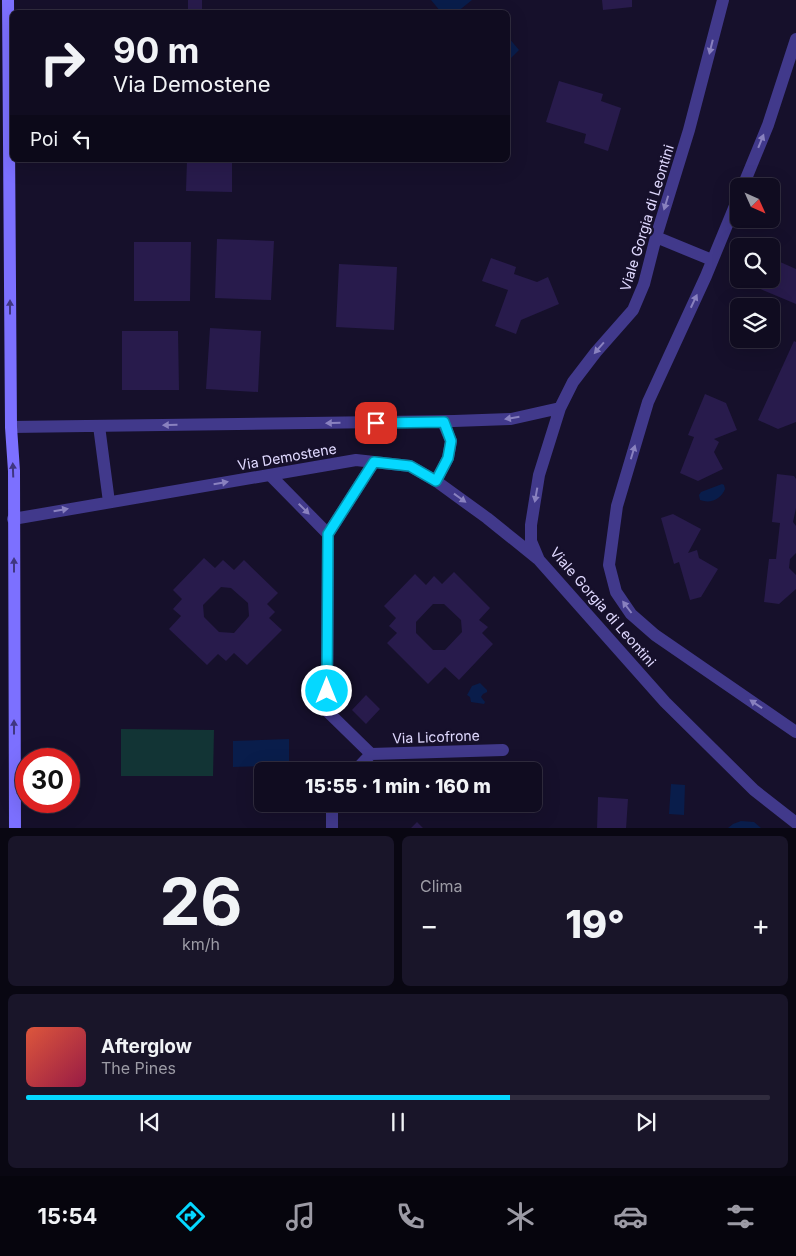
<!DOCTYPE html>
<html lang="it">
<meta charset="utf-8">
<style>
body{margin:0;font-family:Inter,sans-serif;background:#191529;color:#f1f3f6;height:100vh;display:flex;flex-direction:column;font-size:19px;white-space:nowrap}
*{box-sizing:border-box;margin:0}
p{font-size:16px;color:#9c9ba5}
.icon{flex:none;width:28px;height:28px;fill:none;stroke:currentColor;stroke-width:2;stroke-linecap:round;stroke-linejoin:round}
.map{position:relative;height:828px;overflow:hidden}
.side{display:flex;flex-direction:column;gap:8px;padding:8px;background:#090712;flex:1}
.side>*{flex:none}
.guide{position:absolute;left:10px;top:10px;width:500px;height:152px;border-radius:8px;box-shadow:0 5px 20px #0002,0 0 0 1px #302c3e;background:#100c20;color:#f1f3f6;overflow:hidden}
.needle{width:32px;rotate:135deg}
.fabs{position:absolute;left:730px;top:178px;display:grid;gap:10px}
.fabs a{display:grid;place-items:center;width:50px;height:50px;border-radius:8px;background:#100c20;box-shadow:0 5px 20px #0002,0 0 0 1px #302c3e;font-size:25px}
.speed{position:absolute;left:15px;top:748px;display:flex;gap:10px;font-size:25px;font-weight:700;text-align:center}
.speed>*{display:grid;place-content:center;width:65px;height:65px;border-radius:50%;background:#100c20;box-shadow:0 5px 20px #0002,0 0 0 1px #302c3e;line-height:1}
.speed .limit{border:8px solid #d22;background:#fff;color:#111}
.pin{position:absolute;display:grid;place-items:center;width:42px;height:42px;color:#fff;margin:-21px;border-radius:10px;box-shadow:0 2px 8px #0006}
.me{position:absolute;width:55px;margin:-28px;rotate:0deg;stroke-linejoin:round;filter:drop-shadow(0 0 4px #0008)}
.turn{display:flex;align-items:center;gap:18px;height:105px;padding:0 20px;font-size:22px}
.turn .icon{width:65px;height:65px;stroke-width:2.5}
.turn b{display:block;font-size:35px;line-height:42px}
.then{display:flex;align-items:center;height:48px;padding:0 20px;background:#0003;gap:10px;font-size:19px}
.big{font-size:38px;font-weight:800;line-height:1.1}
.side .widget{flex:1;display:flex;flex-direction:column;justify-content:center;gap:8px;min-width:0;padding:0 18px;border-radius:8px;background:#191529}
.side .dial{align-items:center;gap:0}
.dial b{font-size:65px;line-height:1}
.song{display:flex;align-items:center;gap:15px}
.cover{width:60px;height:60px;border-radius:8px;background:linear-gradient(135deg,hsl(10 70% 55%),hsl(340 70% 35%))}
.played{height:5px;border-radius:2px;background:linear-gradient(90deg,#05d8ff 65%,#302c3e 65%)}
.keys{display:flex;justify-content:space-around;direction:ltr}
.heat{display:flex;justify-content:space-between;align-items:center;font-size:28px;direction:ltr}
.side .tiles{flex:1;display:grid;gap:8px;grid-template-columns:1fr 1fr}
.widget:last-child{grid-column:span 2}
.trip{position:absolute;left:254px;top:762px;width:288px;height:50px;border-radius:8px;background:#100c20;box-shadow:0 5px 20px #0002,0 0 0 1px #302c3e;font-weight:800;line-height:50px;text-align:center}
.tabs{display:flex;height:80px;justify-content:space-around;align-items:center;background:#06050d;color:#9c9ba5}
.tabs .icon{width:35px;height:35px}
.tabs .active{color:#05d8ff}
.tabs b{font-size:22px;color:#f1f3f6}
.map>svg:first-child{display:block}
.green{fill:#123435}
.water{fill:#091d4b}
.building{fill:#281b4c;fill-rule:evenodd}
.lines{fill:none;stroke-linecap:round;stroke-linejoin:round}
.street{stroke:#41398b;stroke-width:12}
.secondary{stroke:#7c70ff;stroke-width:12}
.oneway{fill:#8981bf}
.oneway2{fill:#3f3680}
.route-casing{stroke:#038ca6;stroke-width:12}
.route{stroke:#05d8ff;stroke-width:9}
.labels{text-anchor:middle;stroke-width:5;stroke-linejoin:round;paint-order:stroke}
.street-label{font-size:14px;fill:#e0d9ff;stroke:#16102b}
</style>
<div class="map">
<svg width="796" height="829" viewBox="0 0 796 829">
<rect width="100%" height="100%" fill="#16102b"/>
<path class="green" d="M121,729L214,730L213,776H121Z"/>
<path class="water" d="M431,0H472L457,12H441Z
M508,37L519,50L508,61Z
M722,484L724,485L725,489C721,499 711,504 700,500L699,495L701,492Z
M480,683L487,690V692L483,694L481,697L485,702L484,704L471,702L470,697L467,695L472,686Z
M289,739V765L233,767V741Z
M671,784L685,785L684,815L669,814Z
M741,821L754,822L761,828H728L733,824Z"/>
<path class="building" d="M188,0H202V12H188Z
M602,0H632V7L603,10Z
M559,81L603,94L601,101L621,108L608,151L584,143L586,134L546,122Z
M187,160H232V192L186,191Z
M217,239L274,241L271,300L215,298Z
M134,242H191L190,301H134Z
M491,258L516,267L514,274L537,282L548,277L559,304L521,320L516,334L495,326L508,290L482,281Z
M771,258L796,269V304L758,288L762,279H771Z
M339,264L397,267L394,330L336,327Z
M210,328L261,331L258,392L206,389Z
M122,331H178L179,390H122Z
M794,341L796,342V422L778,429L758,420Z
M705,394L726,403L737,430L714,439L719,442L714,452L723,469L698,481L680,473L694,437L688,435Z
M777,474L794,476L796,479V508L793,522L796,526V553L790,559L789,568L796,575V589L779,604L764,602L769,559H776L780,523L772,522Z
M673,514L701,529L688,553L697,550L699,558L718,569L701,597L690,600L679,562L674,564L661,518Z
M204,558L215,568L223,560L234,570L244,560L278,593L267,604L275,612L269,618L282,630L247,665L234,653L226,661L218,654L207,665L169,629L181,616L173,609L182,599L173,590ZM221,587L231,588L248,603L249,616L234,633L219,632L204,617L203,605Z
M454,572L490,608L479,620L488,627L482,633L493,644L459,680L445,667L428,684L387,643L397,633L389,626L396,618L384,606L415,574L426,585L434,576L442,584ZM433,604H444L461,620L462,632L445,650H433L416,633V622Z
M366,695L380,709L366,724L352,710Z
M598,797L628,799L626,829H597Z
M417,822L424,829H410Z"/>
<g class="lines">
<path class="street" d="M723,0L689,130L656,237L644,284L633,310L596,352L573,382L560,408L539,475L531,525V541L539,560L665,702L754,790L796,823
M743,186L768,125L796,39
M739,196L706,276L648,402L617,506L609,565L616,592L631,614L655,635L796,732
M656,237L712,260
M99,426L109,502
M11,427L454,421L511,419L560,408
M270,475L328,534L374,462
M436,481L448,458L451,441L443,422
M13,519L356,460L410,466L436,481L487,518L538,559
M328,534L327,711L371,754L355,771
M371,754L503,750
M332,804V829"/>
<path class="secondary" d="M8,0L11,427L14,471L15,829"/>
</g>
<defs><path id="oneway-solid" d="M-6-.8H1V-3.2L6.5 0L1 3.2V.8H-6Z" transform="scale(1.25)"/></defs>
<g class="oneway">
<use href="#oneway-solid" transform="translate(711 47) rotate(104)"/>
<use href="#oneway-solid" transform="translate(761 141) rotate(-68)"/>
<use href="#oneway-solid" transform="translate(666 203) rotate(107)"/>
<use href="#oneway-solid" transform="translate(694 301) rotate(-65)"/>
<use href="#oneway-solid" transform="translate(599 348) rotate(131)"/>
<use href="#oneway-solid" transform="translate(512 418) rotate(171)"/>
<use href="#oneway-solid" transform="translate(333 423) rotate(179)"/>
<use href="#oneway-solid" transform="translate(170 425) rotate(179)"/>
<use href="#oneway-solid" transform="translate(633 452) rotate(-73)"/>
<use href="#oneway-solid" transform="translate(221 483) rotate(-10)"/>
<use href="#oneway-solid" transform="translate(536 495) rotate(100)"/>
<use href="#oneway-solid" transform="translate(460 498) rotate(36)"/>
<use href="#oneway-solid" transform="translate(304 509) rotate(45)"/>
<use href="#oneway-solid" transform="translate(61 510) rotate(-10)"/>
<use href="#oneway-solid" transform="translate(627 607) rotate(-127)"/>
<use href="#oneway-solid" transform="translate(756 704) rotate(-146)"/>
</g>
<g class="oneway2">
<use href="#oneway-solid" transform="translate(10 307) rotate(-90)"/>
<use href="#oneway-solid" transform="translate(13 470) rotate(-92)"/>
<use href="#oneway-solid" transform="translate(14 565) rotate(-90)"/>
<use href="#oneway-solid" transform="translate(14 727) rotate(-90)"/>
</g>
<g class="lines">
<defs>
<path id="route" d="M327,691L328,534L374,462L410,466L436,481L448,458L451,441L444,422L376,423"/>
</defs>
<use href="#route" class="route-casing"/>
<use href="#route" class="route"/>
</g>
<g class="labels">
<g class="street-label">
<text transform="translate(647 218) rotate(-73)" y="5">Viale Gorgia di Leontini</text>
<text transform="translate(287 457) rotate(-10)" y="5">Via Demostene</text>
<text transform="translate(603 607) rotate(49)" y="5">Viale Gorgia di Leontini</text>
<text transform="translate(436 737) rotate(-2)" y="5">Via Licofrone</text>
</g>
</g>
</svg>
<div class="fabs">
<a><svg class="needle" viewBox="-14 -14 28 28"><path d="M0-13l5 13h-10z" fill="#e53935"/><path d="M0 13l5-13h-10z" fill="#9c9ba5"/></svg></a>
<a><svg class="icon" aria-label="search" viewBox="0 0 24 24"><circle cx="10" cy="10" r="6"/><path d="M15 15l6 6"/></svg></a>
<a><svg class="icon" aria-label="layers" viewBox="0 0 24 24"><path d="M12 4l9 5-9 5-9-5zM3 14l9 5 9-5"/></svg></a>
</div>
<div class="speed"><div class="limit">30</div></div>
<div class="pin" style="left:376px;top:423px;background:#d93025"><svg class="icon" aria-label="arrive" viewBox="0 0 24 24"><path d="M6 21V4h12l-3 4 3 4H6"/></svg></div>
<svg class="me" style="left:327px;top:691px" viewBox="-20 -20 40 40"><circle r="17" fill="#05d8ff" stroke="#fff" stroke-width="3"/><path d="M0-11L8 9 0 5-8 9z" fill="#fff"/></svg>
<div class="trip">15:55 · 1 min · 160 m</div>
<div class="guide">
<div class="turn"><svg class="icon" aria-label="right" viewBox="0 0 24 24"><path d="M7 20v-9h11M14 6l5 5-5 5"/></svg><div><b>90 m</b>Via Demostene</div></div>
<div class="then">Poi<svg class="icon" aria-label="left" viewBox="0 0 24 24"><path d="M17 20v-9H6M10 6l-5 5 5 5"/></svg></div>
</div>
</div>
<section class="side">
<div class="tiles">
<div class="widget dial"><b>26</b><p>km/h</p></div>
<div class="widget"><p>Clima</p>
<div class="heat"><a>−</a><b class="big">19°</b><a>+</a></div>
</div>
<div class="widget">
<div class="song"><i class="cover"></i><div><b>Afterglow</b><p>The Pines</p></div></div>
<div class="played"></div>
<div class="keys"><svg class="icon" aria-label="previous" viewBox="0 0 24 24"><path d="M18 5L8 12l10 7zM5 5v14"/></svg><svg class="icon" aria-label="pause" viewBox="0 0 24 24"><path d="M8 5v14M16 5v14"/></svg><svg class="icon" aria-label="next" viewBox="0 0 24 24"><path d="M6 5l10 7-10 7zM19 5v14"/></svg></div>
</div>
</div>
</section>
<nav class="tabs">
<b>15:54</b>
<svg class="icon active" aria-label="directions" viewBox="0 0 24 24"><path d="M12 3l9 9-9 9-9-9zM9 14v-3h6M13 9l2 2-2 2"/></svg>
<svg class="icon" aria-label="music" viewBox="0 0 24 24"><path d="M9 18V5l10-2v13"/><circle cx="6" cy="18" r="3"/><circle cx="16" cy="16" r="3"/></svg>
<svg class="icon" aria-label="phone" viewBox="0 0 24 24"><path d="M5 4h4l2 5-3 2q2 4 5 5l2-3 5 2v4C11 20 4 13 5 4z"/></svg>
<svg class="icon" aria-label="climate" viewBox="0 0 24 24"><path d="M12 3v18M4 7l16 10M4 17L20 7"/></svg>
<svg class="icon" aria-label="car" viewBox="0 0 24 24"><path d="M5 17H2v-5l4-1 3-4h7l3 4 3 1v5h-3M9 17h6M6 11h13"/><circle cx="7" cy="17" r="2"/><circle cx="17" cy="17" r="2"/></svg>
<svg class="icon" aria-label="filters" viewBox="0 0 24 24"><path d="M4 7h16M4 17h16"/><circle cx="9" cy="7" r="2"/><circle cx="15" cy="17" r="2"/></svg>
</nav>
